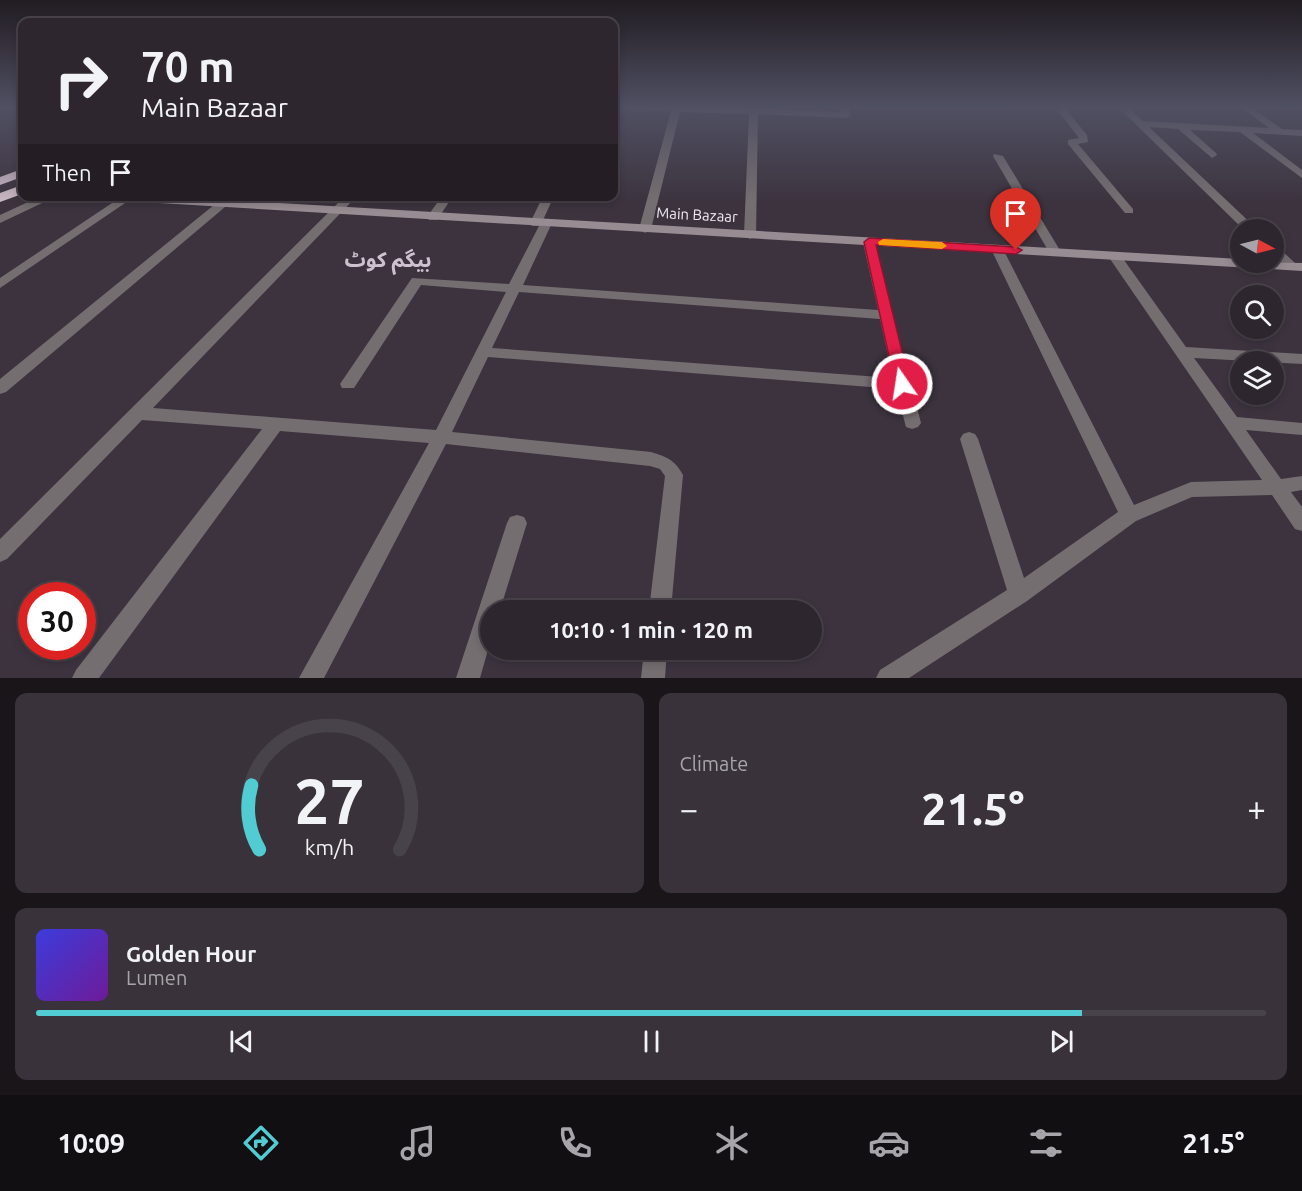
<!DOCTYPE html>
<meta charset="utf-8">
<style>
body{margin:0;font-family:Ubuntu,"Noto Sans Arabic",sans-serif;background:#39323a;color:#f1f3f6;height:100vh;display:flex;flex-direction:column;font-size:22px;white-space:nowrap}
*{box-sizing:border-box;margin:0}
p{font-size:20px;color:#a7a5aa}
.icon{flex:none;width:33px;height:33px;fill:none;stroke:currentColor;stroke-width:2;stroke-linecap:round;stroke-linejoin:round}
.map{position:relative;height:678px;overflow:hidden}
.drawer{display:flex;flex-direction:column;gap:15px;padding:15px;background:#191519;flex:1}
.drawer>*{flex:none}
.hud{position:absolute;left:18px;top:18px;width:600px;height:183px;border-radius:12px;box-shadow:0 3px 9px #0003,0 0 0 2px #48434a;background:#2d262e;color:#f1f3f6;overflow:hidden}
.needle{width:39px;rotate:97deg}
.fabs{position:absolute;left:1230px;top:219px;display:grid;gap:12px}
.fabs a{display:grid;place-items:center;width:54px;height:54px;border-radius:50%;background:#2d262e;box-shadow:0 3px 9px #0003,0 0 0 2px #48434a;font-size:30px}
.speed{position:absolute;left:18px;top:582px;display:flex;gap:12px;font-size:30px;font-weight:700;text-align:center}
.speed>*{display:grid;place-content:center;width:78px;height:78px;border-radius:50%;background:#2d262e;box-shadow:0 3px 9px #0003,0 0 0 2px #48434a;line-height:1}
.speed .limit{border:9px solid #d22;background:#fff;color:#111}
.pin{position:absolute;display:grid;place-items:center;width:51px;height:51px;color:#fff;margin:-62px -26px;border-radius:50% 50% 50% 0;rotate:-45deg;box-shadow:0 0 6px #0007}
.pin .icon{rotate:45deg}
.me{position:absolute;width:66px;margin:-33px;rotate:347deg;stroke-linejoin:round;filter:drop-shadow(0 0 4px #0008)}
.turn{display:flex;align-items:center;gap:21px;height:126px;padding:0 24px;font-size:27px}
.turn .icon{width:78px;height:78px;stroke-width:2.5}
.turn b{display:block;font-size:42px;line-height:51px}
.then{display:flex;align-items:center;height:57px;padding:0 24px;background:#0003;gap:12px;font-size:22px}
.big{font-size:45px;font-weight:600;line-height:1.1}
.drawer .widget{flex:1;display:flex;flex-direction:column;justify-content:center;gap:9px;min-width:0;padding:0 21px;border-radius:12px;background:#39323a}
.drawer .dial{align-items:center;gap:0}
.dial svg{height:156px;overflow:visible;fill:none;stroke:#48434a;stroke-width:7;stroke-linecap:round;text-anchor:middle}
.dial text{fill:#f1f3f6;stroke:none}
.song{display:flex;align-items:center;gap:18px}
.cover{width:72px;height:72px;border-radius:9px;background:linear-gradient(135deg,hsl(240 70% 55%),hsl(280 70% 35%))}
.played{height:6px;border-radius:3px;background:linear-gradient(90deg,#51ccd3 85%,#48434a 85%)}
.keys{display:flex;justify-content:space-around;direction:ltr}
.heat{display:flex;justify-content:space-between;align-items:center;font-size:33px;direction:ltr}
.drawer .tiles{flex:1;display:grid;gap:15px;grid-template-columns:1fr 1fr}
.widget:last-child{grid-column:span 2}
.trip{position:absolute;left:480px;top:600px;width:342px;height:60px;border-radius:30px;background:#2d262e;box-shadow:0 3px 9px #0003,0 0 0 2px #48434a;font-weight:600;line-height:60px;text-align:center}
.tabs{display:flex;height:96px;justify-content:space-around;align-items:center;background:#120f12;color:#a7a5aa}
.tabs .icon{width:42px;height:42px}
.tabs .current{color:#51ccd3}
.tabs b{font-size:27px;color:#f1f3f6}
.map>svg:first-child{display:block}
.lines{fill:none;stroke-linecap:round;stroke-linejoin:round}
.street{fill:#756e71;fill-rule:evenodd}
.secondary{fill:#978c92;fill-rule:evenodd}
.highway{fill:#cab8c2;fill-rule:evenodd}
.route{fill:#e11d48;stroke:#92132f;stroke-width:1.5}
.slow{fill:#f59e0b}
.labels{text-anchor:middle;stroke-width:4.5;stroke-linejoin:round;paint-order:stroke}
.street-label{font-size:15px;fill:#efe9f0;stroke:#3c333e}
.district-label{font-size:21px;font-weight:bold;fill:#cdc1cf;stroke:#3c333e}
</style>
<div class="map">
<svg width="1302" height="678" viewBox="0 0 1302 678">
<rect width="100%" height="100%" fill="#3c333e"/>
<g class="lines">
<path class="street" d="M627,107H707L841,112L840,107H849L851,115L846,118L758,114L756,235L750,239L744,235L749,114L680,112L651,229L645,233L639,229L671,111L631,110Z
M1055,107H1064L1087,135L1088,142L1078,144L1133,209V213H1125L1068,144V140L1079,138Z
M1118,107H1127L1143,121L1269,128L1241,107H1251L1282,129L1302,130V136L1253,133L1302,170V178L1240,132L1190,130L1216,153L1217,155L1212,158L1178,129L1149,127L1258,230H1244Z
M994,154L1003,156L1061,252L1059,255L1055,256L1049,252L993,156Z
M41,196H57L0,223V215Z
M225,196H238L6,392L0,394V379Z
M345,196H357L153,408L436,430L506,292L421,285L354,388H342L340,384L412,278L509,284L539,226H532L530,223L543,196H554L543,220H550L552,223L523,285L878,310L863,242L869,238L873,239L921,423L918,427L912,429L906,427L896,389L488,357L452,432L651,452C667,457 675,460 683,475L671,610H649L665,476L660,469L650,466L446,444L324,678H299L429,443L280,431L99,678H72L76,670L262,429L142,420L7,559L0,562V539ZM519,292L880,319L893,378L492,348Z
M442,196H453L437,220H429L427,217Z
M121,197L129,196L131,199L0,288V278Z
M997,245L1003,249L1134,505L1191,482L1262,480L1108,256L1109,253H1119L1186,347L1302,354V364L1194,358L1237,417L1302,423V435L1246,430L1281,479L1302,476V490L1291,492L1302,507V531L1295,529L1272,495L1192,497L1136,521L1027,601L909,678H876L880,670L1007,590L960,439L963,434L969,432L975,434L978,439L1024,578L1118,512L991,249Z
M1274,246L1278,247L1295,263L1297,266L1295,269H1285L1274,257Z
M517,515L524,517L527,523L500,610H490V643L480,678H456L507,523L510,517Z
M644,650H667L665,678H641Z"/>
<path class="secondary" d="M86,196H158L1240,259V262L1302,263V271L91,199Z"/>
<path class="highway" d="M22,169V177L0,185V177Z
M22,185V194L0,202V193Z"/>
</g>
<linearGradient id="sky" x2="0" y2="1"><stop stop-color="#211c22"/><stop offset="0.53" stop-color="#505063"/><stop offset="1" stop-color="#505063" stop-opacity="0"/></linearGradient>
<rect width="1302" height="202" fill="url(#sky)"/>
<path class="route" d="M869,238L1016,247L1022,250L1016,254L876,245L910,384L902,389L895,384L864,242Z"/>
<path class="slow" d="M883,239L942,242L947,246L942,249L879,245L878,242Z"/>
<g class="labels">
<g class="street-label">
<text transform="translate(697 215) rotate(3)" y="5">Main Bazaar</text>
</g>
<g class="district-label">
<text x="388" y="267">بیگم کوٹ</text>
</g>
</g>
</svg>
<div class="fabs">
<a><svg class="needle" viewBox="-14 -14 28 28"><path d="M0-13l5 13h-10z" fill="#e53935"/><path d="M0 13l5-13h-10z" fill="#a7a5aa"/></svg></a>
<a><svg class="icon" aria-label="search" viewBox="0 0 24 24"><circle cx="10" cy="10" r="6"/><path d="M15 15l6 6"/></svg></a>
<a><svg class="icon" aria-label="layers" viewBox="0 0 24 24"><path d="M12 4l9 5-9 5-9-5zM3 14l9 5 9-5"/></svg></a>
</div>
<div class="speed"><div class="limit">30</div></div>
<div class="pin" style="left:1016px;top:250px;background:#d93025"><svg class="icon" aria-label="arrive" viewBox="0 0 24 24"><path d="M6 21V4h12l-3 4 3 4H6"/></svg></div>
<svg class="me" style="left:902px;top:384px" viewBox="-20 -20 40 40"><circle r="17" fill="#e11d48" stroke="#fff" stroke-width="3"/><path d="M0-11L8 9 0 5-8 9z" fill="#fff"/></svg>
<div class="trip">10:10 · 1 min · 120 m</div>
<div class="hud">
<div class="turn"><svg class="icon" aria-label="right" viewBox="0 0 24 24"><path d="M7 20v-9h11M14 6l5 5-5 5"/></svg><div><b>70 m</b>Main Bazaar</div></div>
<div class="then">Then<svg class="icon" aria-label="arrive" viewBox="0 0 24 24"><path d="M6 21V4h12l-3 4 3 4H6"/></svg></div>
</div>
</div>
<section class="drawer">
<div class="tiles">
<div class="widget dial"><svg viewBox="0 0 100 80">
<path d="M14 69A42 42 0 1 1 86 69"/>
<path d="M14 69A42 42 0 0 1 10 36" stroke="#51ccd3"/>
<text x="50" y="56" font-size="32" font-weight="700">27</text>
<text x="50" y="72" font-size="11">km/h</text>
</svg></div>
<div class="widget"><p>Climate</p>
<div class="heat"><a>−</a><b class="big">21.5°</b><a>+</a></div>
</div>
<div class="widget">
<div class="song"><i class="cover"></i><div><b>Golden Hour</b><p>Lumen</p></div></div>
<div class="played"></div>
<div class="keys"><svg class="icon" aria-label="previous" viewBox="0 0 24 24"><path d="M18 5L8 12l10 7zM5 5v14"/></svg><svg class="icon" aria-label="pause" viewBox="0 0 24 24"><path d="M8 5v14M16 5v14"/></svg><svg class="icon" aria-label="next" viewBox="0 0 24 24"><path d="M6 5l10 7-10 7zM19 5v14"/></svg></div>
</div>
</div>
</section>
<nav class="tabs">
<b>10:09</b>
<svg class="icon current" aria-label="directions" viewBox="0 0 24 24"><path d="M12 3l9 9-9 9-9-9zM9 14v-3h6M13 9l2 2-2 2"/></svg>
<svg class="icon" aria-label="music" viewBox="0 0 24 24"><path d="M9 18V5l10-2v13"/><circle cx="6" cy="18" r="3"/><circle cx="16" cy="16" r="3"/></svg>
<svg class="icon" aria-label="phone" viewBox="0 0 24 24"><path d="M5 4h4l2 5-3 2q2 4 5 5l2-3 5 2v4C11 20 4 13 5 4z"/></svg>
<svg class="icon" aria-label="climate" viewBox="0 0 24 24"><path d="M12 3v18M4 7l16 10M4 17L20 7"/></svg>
<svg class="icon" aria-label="car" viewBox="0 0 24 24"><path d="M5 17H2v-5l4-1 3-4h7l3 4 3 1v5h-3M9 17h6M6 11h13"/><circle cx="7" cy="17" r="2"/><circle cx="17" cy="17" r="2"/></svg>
<svg class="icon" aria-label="filters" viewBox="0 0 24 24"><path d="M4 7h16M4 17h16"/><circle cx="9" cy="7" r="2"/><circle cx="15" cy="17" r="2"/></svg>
<b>21.5°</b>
</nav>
